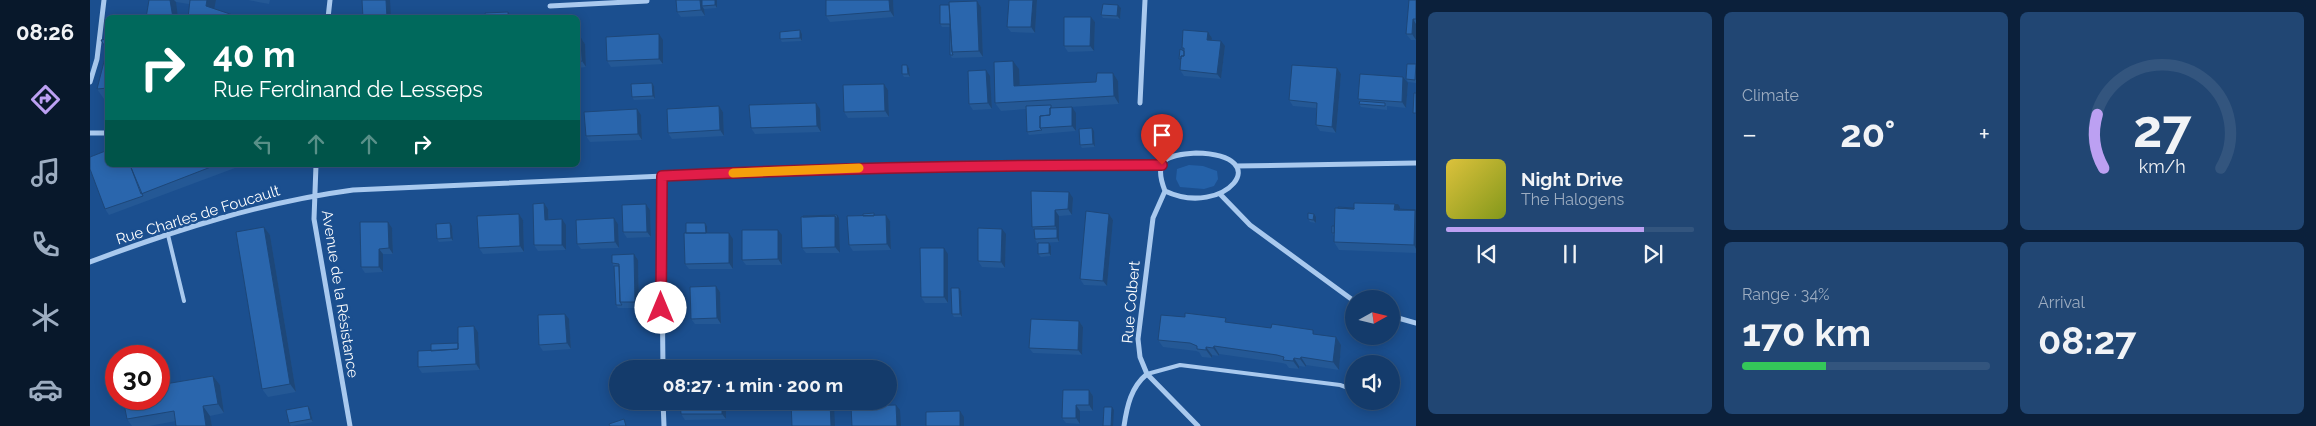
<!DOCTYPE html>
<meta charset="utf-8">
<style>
body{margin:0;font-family:Raleway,sans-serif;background:#214673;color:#f1f3f6;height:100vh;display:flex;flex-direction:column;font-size:19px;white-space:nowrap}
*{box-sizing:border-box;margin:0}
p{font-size:16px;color:#9dadc1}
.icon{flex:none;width:28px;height:28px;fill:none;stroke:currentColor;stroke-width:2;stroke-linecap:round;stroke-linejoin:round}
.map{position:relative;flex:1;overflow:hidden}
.drawer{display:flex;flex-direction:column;gap:12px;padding:12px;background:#0b203b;width:900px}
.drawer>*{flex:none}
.guide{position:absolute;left:15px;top:15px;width:475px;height:152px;border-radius:8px;box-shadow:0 2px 12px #0003,0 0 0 1px #33557e;background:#00695c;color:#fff;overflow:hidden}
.needle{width:32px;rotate:82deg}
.buttons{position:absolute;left:1255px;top:290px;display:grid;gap:10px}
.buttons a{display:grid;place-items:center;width:55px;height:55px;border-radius:50%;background:#143b6b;box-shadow:0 2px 12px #0003,0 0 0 1px #33557e;font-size:25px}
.speed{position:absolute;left:15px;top:345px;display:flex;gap:10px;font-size:25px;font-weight:700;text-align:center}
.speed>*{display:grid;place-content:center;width:65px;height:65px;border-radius:50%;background:#143b6b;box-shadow:0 2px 12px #0003,0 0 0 1px #33557e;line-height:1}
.speed .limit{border:8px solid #d22;background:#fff;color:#111}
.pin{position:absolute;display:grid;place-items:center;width:42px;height:42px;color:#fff;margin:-51px -21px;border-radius:50% 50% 50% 0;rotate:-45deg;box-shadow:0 0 5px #0007}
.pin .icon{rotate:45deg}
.me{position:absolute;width:55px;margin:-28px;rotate:0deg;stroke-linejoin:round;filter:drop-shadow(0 0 4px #0008)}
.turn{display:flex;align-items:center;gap:18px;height:105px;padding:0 25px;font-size:22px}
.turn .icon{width:65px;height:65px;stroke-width:2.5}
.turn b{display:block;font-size:35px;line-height:42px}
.lanes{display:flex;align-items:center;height:48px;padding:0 25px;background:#0003;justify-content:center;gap:25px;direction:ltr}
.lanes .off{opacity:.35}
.big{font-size:38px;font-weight:700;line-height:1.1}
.drawer .widget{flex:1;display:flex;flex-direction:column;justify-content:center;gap:8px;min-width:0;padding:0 18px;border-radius:8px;background:#214673}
.drawer .dial{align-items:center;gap:0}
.dial svg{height:130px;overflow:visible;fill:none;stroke:#33557e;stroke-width:7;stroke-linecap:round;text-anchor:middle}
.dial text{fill:#f1f3f6;stroke:none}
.song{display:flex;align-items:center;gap:15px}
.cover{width:60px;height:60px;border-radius:8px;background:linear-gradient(135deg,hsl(50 70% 55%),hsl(70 70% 35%))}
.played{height:5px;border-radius:2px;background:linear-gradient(90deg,#bca0f2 80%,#33557e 80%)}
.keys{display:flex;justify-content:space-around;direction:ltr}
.heat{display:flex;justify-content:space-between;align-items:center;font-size:28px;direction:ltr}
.charge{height:8px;border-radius:4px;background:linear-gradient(90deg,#34c759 34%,#33557e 0)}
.drawer .tiles{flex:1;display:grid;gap:12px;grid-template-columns:repeat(3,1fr)}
.widget:first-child{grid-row:span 2}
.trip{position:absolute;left:519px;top:360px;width:288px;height:50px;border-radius:25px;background:#143b6b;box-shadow:0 2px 12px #0003,0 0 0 1px #33557e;font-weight:700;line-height:50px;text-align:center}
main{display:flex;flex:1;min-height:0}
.tabs{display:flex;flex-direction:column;width:90px;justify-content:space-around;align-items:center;background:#08182b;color:#9dadc1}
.tabs .icon{width:35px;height:35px}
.tabs .on{color:#bca0f2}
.tabs b{font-size:22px;color:#f1f3f6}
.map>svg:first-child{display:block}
.green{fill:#2461a8}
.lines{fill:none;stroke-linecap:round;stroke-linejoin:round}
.lane{stroke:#a9c9ee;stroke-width:4}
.street{stroke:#a9c9ee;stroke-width:5}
.wall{fill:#245895}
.shaded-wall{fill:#1d4779}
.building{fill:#2a66ad;stroke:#1d4779}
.route-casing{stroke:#92132f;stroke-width:12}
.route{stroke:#e11d48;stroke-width:9}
.slow{stroke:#f59e0b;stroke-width:9}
.labels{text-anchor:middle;stroke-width:5;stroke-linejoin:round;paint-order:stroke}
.street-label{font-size:15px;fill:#fff;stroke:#1b4f8f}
</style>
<main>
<nav class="tabs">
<b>08:26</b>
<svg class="icon on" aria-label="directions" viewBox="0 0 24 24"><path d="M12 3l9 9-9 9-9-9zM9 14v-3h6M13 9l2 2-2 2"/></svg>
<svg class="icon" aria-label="music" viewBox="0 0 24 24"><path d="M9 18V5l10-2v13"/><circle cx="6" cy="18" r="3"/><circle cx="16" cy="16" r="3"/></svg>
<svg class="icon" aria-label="phone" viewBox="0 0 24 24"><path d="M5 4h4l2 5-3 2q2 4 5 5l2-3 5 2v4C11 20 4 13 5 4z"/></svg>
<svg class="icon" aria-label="climate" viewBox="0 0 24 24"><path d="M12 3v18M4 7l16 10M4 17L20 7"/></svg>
<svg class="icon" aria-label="car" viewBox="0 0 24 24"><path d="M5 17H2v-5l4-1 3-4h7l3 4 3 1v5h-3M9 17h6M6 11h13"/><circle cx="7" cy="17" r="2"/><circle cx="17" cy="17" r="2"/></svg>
</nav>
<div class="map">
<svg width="1326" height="426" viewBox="0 0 1326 426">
<rect width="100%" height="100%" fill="#1b4f8f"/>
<path class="green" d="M1099,165L1113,166L1127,171L1128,179L1124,186L1114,189L1090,187L1086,179L1087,169Z"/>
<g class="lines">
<path class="lane" d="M78,235L94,301
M1057,374L1090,365L1250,385L1264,390"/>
<path class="street" d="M460,6L557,1
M238,18L240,0
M0,82L7,59L14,0
M1050,103L1055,0
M0,133H18
M1106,153C1189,155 1134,219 1075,191C1062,158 1078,155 1106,153Z
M226,165L224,219L260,426
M1146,166L1326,163
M571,176L573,369
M1075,191L1063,218L1048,339L1050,357L1057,374L1108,426
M1130,194L1160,225L1264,301
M0,262C85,230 173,202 263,190L731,169L878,165H1072
M1301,316L1326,323
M573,401L574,426
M1034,426C1037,406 1041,387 1057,374"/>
</g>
<path class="wall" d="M59,0H126L124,8L86,2Z
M158,0H180L179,4Z
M627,0V8L614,9L615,16L591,17L587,12Z
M736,0H803L804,17L740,22L736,16Z
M947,0L945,33L921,32L917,27Z
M1326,0V40H1321L1316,34Z
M887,1L891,7L893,57L862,58L860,55V27H852L850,24L859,5Z
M1031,8L1030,19L1013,18L1011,15Z
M1001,17L1005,22L1004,51L978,52L974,46Z
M710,30L712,34V41L692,42L690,39Z
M1118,32L1122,38V40L1135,46L1131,79L1094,76L1090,70L1091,61L1089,59L1093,50L1092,48Z
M488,38H491L495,44L496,67L488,68Z
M18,39V98L14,99L7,89L17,50Z
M573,40V64L521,67L517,61Z
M1326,64V83L1318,82L1316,79Z
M817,65L819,68L820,77H814L812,74Z
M1247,68L1251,74L1246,133L1230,131L1226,125V108L1203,106L1199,100Z
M929,69V86L1006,82L1023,73L1028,81L1029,104L963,108L986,113V131L939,135L937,132L936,109L911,111L905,103Z
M900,76L902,109L883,110L879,104Z
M562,83L564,86L565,99L544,100L542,97Z
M1318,83L1316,108L1297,106V110L1271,107L1269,104L1270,101L1268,99Z
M794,84L798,90L799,117L758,118L754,112Z
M629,106L633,112L634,136L582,139L578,133Z
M730,109L731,132L665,134L661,128Z
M551,115L552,140L500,142L496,136Z
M1004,131L1005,147L992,148L990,145Z
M18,165H153L19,215L15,209Z
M983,198L982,215L969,216V242L947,243L945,239L944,229L942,227Z
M454,203L458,209L459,220L476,225V250L448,251L444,245Z
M556,204L560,210L561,237L537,238L533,232Z
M1310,207V209L1326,210V253L1249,250L1244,242V236L1242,233L1244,226L1264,208Z
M429,214L433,220L434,252L393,254L389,248Z
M1019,214L1023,220L1017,286L994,285L990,279Z
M796,215L800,221L801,250L763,251L759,245L786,216Z
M1226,217V223L1220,222L1218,219Z
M524,218L528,224L529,248L491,249L487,244Z
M749,218L750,253H716L712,248Z
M615,223L617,226L618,233L643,239V269H599L595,264L596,233Z
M362,226L363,241L349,242L347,239Z
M174,227L180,235L206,392L178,397L172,389Z
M302,228L303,254H293V272L275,273L271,267Z
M916,234L915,268L892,267L888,261Z
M692,235V265H656L652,260Z
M959,243L961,246V256L951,257L948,254Z
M544,254L548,260L549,308H528L526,305L524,266L522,263Z
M858,254V303H835L831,297Z
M626,286L630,292L631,324H605L601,319Z
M869,288L871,291L872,317H864L862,314Z
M479,319L481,349L453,351L449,345Z
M989,321L993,327L992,355L943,353L939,348Z
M1139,323L1226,334L1251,345L1249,370L1216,365V367L1209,366V369L1199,368L1196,364L1192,363L1129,354V356L1122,355V358L1112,357L1109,352L1106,351L1073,347L1068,340Z
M384,326L388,332L390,370L332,373L328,367L341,351L368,343Z
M123,376L130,385L134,413L120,416L122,426H86V421L59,426H42L37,419Z
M999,390L1003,396V411H990V424L976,423L972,418Z
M636,401V419L595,420L591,414Z
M692,401V405L664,406L662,403Z
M218,406L220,409L223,422L201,426L199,423Z"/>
<path class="shaded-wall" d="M80,0H84L86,2L88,18H83Z
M117,0H126L123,15L116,6Z
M296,0H300L301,18H297Z
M610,0H614L612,6L614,9L615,16L611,10Z
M625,0H627V8L625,5Z
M799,0H803L804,17L800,11Z
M943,0H947L945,33L941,27Z
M887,1L891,7L893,57L889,51Z
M1028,5L1031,8L1030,19L1027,16Z
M418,12L422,17V18H418Z
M1001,17L1005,22L1004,51L1000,46Z
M1323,19L1326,24V40L1322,34Z
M710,30L712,34V41L710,38Z
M1118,32L1122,38L1121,45L1117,40Z
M569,34L573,40V64L569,59Z
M491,38L495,44L496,67L492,61Z
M1131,41L1135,46L1131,79L1127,74Z
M923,61L929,69L930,94L924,86Z
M817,65L819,68L820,77L818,74Z
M1247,68L1251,74L1246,133L1242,127Z
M896,70L900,76L902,109L898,103Z
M1023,73L1028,81L1029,104L1024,96Z
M1313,77L1318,83L1316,108L1312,102Z
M562,83L564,86L565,99L563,96Z
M794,84L798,90L799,117L795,111Z
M726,103L730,109L731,132L727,126Z
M629,106L633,112L634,136L630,130Z
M982,107L986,113V131L982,126Z
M547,109L551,115L552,140L548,134Z
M1002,128L1004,131L1005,147L1003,144Z
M979,192L983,198L982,215L978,209Z
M454,203L458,209L459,226L455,220Z
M556,204L560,210L561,237L557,232Z
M1305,204H1308L1310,207V215L1304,210Z
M965,210L969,216V242L967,238V229L965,226Z
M1325,210L1326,212V249L1324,245Z
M429,214L433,220L434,252L430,246Z
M1019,214L1023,220L1017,286L1013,281Z
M1224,214L1226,217V223L1223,220Z
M747,215L749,218L750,253L745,247V216Z
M796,215L800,221L801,250L797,244Z
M524,218L528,224L529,248L525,242Z
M472,219L476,225V250L472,245Z
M298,222L302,228L303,254L299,248Z
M360,223L362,226L363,241L361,238Z
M615,223L617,226L618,239L616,236Z
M174,227L180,235L206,392L200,384Z
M912,229L916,234L915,268L911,262Z
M688,230L692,235V265L688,259Z
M639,233L643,239V269L639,263Z
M959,243L961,246V256L959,253Z
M854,248L858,254V303L854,297Z
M289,249L293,254V272L289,267Z
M544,254L548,260L549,308L545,302Z
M626,286L630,292L631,324L627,318Z
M869,288L871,291L872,317L870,314Z
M475,314L479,319L481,349L477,343Z
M989,321L993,327L992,355L988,350Z
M384,326L388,332L390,370L386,364Z
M1246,337L1251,345L1249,370L1243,362Z
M1124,346L1129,354V356L1123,348Z
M1116,347L1122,355V358L1116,350Z
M1211,357L1216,365V367L1210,359Z
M1204,358L1209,366V369L1203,361Z
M123,376L130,385L134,413L128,404Z
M999,390L1003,396V411L999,405Z
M632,401H636V419L632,414Z
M740,401H741L744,406L745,426H741Z
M806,405L810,410L811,426H807Z
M986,405L990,411V424L986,418Z
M113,406L120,416L122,426H116Z
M218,406L220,409L223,422L221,419Z
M1022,407L1024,410L1023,426H1021Z
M870,411L874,417V426H870Z"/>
<path class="building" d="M59,0H80L83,18H56Z
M100,0H117L116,6L152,18H98Z
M272,0H296L297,18H273Z
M586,0H610L611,10L587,12Z
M612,0H625V5L612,6Z
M736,0H799L800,11L736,16Z
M919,0H943L941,27H917Z
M1319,0H1326V19H1323L1322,34H1316Z
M887,1L889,51L862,52L859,2Z
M1013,4L1028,5L1027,16L1011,15Z
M850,5H859L862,52L863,55H860V24H850Z
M418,12V18H396L395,13Z
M974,17H1001L1000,46H974Z
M710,30V38L690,39V32Z
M1093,30L1118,32L1117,40L1131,41L1127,74L1090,70L1091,56H1094V48H1092Z
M569,34V59L517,61L516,37Z
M488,38H491L492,61L488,62Z
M18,39V88L7,89L17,50L11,40Z
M1090,49L1094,51V56H1091V59H1089Z
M923,61L924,86L1006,82L1007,73H1023L1024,96L905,103L904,62Z
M1317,64H1326L1325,80L1316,79Z
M812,65H817L818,74H812Z
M1202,65L1247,68L1242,127L1226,125L1227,103L1199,100Z
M896,70L898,103L879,104L878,71Z
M1270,74L1313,77L1312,102L1268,99Z
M562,83L563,96L542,97L541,84Z
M794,84L795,111L754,112L753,85Z
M1324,93H1326V113H1323Z
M1270,101L1295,103V106L1269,104Z
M726,103L727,126L661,128L659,105Z
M961,105V108H960V115L950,116V128L952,130L937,132L936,106Z
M629,106L630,130L578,133L577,109Z
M982,107V126L950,128V116L960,115V108Z
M547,109L548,134L496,136L494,112Z
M1002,128L1003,144L990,145L989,129Z
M18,150V165H40L53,196L15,209L0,169V157Z
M40,165H126L51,194Z
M941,191L979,192L978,209L965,210V226L942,227Z
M454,203L455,220L472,219V245H444L443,204Z
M1264,203L1305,204L1304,210H1325L1324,245L1244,242L1245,208L1264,209Z
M556,204L557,232H533L532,205Z
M1248,207L1264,208V209L1248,208Z
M1308,209L1326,210V212L1325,210H1308Z
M996,211L1019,214L1013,281L990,279Z
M784,213V216H773V214Z
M1218,213L1224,214L1223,220L1218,219Z
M429,214L430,246L389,248L387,216Z
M747,215V219L745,216L713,217V216Z
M796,215L797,244L759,245L757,216Z
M745,216V247L712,248L711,217Z
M524,218L525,242L487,244L486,220Z
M270,222H298L299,248L289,249V267H271Z
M360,223L361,238L347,239L346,224Z
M596,223H615L616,233H596Z
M1242,226H1244V233H1242Z
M174,227L200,384L172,389L146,232Z
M888,228L912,229L911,262L888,261Z
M944,229H967V238L945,239Z
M652,230H688V259L652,260Z
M594,233H639V263L595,264Z
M948,243H959V253L948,254Z
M830,248H854V297H831Z
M544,254L545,302H530L529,264L522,263V255Z
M524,266H529L530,302L532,305H526Z
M626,286L627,318L601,319L600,287Z
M861,288H869L870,314H862Z
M1095,313L1136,318L1135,322L1181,328L1182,324L1223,330V334L1246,337L1243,362L1211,357L1210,359L1204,358L1203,361L1193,360L1194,357L1187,355L1124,346L1123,348L1116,347V350L1107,349V346L1100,343L1068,340L1071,315L1095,317Z
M475,314L477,343L449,345L448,315Z
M941,319L989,321L988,350L939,348Z
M384,326L386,364L328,367V351L368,349V327Z
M368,343V349L341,351V344Z
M701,366V369H659V367Z
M123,376L128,404L113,406L116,426H86L84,411L37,419L33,399H69V385Z
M973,390H999V405H986V418H972Z
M590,401H632V414H591Z
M662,401H690V402L662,403Z
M701,401H740L741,426H702Z
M763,401H787V405L763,406Z
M806,405L807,426H762L761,406Z
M218,406L221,419L199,423L196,410Z
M1014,407H1022L1021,426H1013Z
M870,411V426H836V412Z
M534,419L536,426H520L519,424Z"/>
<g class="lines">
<defs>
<path id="route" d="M571,308L572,176C738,168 905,165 1072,165"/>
</defs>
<use href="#route" class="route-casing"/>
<use href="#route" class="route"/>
<path class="slow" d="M643,173L769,168"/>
</g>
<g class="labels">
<g class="street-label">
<text transform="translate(108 215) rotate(-17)" y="5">Rue Charles de Foucault</text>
<text transform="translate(250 294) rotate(81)" y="5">Avenue de la Résistance</text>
<text transform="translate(1041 302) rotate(-85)" y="5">Rue Colbert</text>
</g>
</g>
</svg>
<div class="buttons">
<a><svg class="needle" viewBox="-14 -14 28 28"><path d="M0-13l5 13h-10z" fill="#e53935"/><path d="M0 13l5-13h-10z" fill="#9dadc1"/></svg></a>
<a><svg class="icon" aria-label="sound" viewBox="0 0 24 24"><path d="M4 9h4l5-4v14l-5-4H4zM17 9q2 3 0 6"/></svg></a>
</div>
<div class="speed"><div class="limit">30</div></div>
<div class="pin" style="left:1072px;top:165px;background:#d93025"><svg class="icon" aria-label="arrive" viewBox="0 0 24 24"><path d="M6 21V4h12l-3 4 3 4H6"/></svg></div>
<svg class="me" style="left:571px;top:308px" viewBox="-20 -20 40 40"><circle r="19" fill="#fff"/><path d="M0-13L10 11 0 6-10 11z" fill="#e11d48"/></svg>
<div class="trip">08:27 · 1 min · 200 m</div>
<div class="guide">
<div class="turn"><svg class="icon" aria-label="right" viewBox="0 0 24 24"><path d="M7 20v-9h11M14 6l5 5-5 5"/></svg><div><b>40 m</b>Rue Ferdinand de Lesseps</div></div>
<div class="lanes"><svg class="icon off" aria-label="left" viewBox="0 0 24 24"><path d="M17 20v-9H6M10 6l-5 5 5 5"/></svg><svg class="icon off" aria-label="ahead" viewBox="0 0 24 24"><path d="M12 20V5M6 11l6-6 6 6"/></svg><svg class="icon off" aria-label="ahead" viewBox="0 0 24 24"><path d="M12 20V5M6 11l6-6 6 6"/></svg><svg class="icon" aria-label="right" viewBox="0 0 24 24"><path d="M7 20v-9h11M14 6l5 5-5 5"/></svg></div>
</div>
</div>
<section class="drawer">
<div class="tiles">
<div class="widget">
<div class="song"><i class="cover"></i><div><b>Night Drive</b><p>The Halogens</p></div></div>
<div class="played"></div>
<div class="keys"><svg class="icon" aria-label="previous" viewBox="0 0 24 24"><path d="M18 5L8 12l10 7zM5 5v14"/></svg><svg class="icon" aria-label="pause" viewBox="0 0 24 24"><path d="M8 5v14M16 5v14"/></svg><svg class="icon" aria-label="next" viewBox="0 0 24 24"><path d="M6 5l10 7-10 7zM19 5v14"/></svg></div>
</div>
<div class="widget"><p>Climate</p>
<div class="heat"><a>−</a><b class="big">20°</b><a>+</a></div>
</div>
<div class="widget dial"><svg viewBox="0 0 100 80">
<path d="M14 69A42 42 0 1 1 86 69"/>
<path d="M14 69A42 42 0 0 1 10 36" stroke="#bca0f2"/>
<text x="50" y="56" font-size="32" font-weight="700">27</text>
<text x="50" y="72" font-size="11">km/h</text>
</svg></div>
<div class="widget"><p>Range · 34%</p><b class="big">170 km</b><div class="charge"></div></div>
<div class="widget"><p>Arrival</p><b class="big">08:27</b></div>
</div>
</section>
</main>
